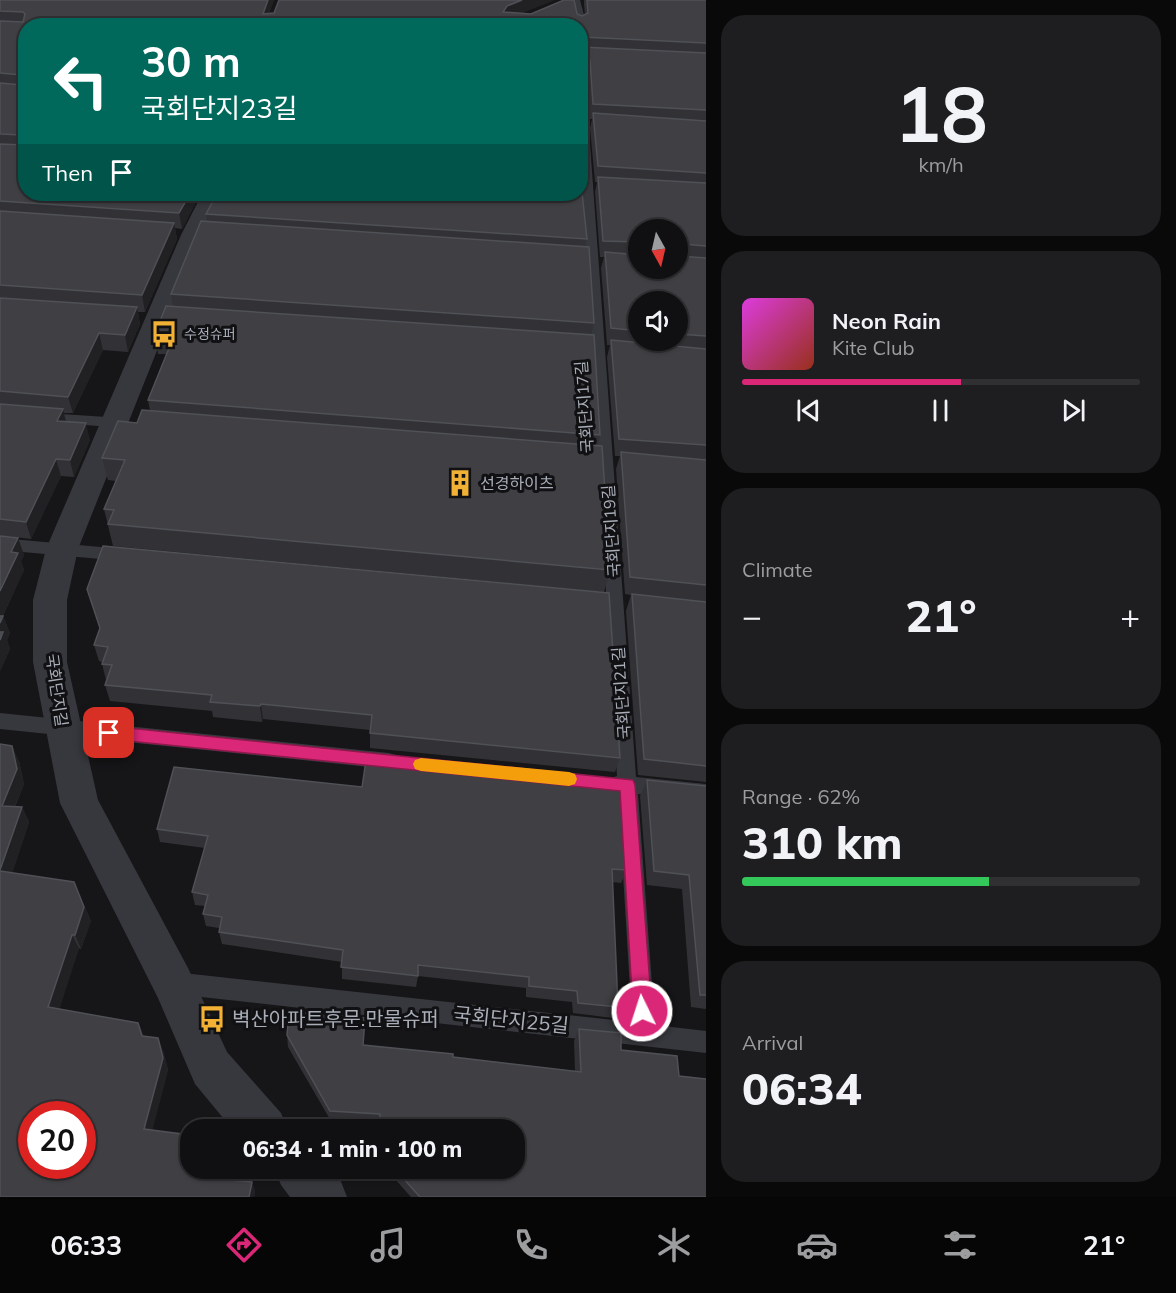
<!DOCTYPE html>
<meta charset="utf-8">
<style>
body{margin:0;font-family:Mulish,"Noto Sans KR",sans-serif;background:#1e1e20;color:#f1f3f6;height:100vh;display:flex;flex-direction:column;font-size:22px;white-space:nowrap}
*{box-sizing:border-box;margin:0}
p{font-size:20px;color:#9c9d9f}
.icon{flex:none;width:33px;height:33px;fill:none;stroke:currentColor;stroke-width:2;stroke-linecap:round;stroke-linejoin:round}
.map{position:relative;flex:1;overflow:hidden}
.details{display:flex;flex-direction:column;gap:15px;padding:15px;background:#09090a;width:470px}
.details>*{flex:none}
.hud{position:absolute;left:18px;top:18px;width:570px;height:183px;border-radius:24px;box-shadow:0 2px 4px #0004,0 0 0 2px #303032;background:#00695c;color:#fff;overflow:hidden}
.needle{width:39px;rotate:172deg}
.controls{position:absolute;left:628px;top:219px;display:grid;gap:12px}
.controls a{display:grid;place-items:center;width:60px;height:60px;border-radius:50%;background:#101012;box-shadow:0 2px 4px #0004,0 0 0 2px #303032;font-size:30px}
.speed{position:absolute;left:18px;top:1101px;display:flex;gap:12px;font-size:30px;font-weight:700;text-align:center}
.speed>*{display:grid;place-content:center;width:78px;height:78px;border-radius:50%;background:#101012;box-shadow:0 2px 4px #0004,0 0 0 2px #303032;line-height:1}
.speed .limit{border:9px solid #d22;background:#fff;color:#111}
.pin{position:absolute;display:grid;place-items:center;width:51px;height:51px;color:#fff;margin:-26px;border-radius:12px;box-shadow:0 3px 9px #0006}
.me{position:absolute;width:66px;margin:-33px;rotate:356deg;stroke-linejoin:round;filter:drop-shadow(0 0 4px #0008)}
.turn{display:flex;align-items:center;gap:21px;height:126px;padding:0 24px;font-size:27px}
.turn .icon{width:78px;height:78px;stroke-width:2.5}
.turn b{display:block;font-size:42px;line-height:51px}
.then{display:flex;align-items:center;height:57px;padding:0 24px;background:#0003;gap:12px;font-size:22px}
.big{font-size:45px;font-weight:800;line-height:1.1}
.details .widget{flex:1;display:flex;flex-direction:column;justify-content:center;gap:9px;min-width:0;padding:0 21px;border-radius:24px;background:#1e1e20}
.details .dial{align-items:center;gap:0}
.dial b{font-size:78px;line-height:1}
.song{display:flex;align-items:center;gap:18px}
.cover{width:72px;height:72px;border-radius:9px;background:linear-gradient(135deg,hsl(300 70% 55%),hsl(10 70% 35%))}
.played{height:6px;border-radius:3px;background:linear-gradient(90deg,#db2777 55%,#303032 55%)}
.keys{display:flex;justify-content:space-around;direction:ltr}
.heat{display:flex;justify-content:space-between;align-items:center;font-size:33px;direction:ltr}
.charge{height:9px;border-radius:4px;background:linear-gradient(90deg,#34c759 62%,#303032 0)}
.trip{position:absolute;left:180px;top:1119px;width:345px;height:60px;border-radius:24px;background:#101012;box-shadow:0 2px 4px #0004,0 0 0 2px #303032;font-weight:800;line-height:60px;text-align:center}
.dock{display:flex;height:96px;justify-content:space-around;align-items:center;background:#060607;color:#9c9d9f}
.dock .icon{width:42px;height:42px}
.dock .on{color:#db2777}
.dock b{font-size:27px;color:#f1f3f6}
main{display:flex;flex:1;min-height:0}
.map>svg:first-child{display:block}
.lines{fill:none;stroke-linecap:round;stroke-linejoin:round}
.service{fill:#37383d;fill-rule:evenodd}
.tertiary{fill:#37383d;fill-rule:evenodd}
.wall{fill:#323236;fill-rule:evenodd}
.shaded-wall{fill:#212124}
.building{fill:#3f3f44;stroke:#4f5156;stroke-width:1.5;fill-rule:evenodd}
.route{fill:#db2777;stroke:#8e194d;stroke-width:1.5}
.slow{fill:#f59e0b}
.labels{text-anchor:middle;stroke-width:6;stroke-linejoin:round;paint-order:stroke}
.far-poi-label{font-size:14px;fill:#a8adb8;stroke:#111113;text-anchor:start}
.street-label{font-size:16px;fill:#a8adb8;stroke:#111113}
.poi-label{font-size:16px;fill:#a8adb8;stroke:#111113;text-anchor:start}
.near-poi-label{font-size:20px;fill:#a8adb8;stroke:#111113;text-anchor:start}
.near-street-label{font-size:20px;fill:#a8adb8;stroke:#111113}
</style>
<main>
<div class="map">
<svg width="707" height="1197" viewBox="0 0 707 1197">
<rect width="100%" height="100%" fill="#161618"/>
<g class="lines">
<path class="service" d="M572,0H580L584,15L583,28L576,26Z
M580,72L585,75L636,777L707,784V800L638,794L655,1025L707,1031V1053L174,994L166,991L163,983L166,975L174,972L632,1022L618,792L611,790L608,784L611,778L617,776L580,160Z
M0,410L122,418L129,423L122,428L0,418Z
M0,538L123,549L129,551L131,555L129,559L123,561L0,550Z
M0,713L389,753L396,755L398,761L396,767L389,769L0,729Z"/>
<path class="tertiary" d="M202,194H224L203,235L78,549L67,600V662L98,800L188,968L227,1052L281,1113L288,1130H233L195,1084L158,998L60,803L33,662V600L46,549L181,235Z
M274,1168H330L340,1179L347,1197H290L281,1185Z"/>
</g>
<path class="wall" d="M0,0H274L269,13L577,14L582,16L585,15L584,4V0H707V782L638,775L626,611L631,595L625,594L616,469L620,456H615L607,357L610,345H607L601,268L604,257H600L595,192L597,182H595L590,128L592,119H590L587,75L580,70L26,26L200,194L182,229L175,228L177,239L145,312H138L140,324L128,352L103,350L73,413H64L66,422L90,440L74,477L61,476L31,539L7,536L18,538L24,555L21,561L24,570L3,616L10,633L7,640L10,649L0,671ZM639,230L678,268H639ZM639,302H678V340H639Z
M206,214L587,239L585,247L594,323L591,335L600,435L598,446L610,570L604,592L113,546L104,509L116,481L108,480L102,458L150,411L148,400L166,354H158L155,334L173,307L171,294L207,222Z
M87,589L620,758L615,772L370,748V730L263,719L262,722L213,717L212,711L110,701L105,685L106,680L102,664V662L99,661L94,645L100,629Z
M0,744L19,761L24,784L15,807H22L29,822L12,873L80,896L91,921L81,949L79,948L59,1009L144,1037L163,1050L168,1070L152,1130L190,1168H199L197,1177L252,1182L255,1191L254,1197H0Z
M647,780L707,786V1009L691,1007L682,889L647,885L640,796Z
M157,829L627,870L621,883L612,882L618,1007L613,1018L573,1013L572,1002L526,997V988L418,976L416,987L342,979V962L222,944L219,932V928L206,926L203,914L205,906L195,905L192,892L205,848L160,842Z
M579,1029L621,1050L679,1076L707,1197H411L385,1168H514L379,1124L331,1121L288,1047L287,1035L453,1057L575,1071L574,1041Z"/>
<path class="shaded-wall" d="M268,0H274L264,26L263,14Z
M522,0H555L505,20L503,12L507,6Z
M190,194H200L182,229L179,213Z
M174,223L177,239L145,312L142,295Z
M137,307L140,324L128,352L125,335Z
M99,333L103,350L73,413L68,397Z
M63,409L67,426L57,421Z
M86,423L90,440L74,477L70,460Z
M56,459L61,476L31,539L26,522Z
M18,538L24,555L21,561L24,570L0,622V591L11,552Z
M3,616L10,633L7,640L10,649L0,671V623Z
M261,704L263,719L262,722L260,706Z
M12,746L19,761L24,784L9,820L2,806Z
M22,807L29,822L8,885L0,872V870Z
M74,882L91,921L81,949L75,935Z
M72,935L79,948L56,1020L48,1007Z
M138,1023L144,1035L147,1048L142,1036Z
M158,1038L163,1050L168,1070L150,1139L144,1129Z
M192,1168H199L195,1185L191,1176Z
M252,1182L255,1191L254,1197H249Z"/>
<path class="building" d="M0,0H268L263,14L274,13L279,0H522L507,6L503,12L531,14L564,0H574L577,14L582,16L588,13L587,0H707V43L582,37L580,39V26H26V194H190L179,213L0,201V144L24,145L22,135L0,134V83L22,85L25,77L23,75L0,73V21L23,22L25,14L23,12L0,11Z
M580,45L581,47L707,53V110L593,104L590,60L582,55L580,57Z
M593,113L707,121V173L598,166Z
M580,174L587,239L206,214L217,194H580Z
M598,177L707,183V246L682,244L680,250L678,252V230H639V242L603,241Z
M0,211L174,223L142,295L0,285Z
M201,221L589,247L594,323L171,294Z
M605,252L639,255V268H678V256L707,258V336L678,334V302H639V331L611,328Z
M0,298L137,307L125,335L99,333L68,397L0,391Z
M166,306L594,335L600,435L148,400L174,336L155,334Z
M611,340L707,349V445L619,439Z
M0,404L63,409L57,421L86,423L70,460L56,459L26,522L0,519Z
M142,410L602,446L610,570L108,524L114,510L104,509L125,460L102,458L118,421L137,423Z
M621,452L707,460V585L630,577Z
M0,536L18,538L11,552L18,553L0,591Z
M103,546L609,593L620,758L370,733L372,715L261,704L260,706L210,702L212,695L105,685L112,665L102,664L108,647L94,645L100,628L87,589Z
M632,594L707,602V766L644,759Z
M0,616H3L0,623Z
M0,632H3L0,640Z
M0,744L12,746L17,769L2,806L22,807L0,870Z
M367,754L621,780L627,870L612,869L618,1007L578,1003L577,991L529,986V977L418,965V976L341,967L343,950L219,932L222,917L203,914L208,895L192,892L208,836L157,829L174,767L362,787Z
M647,780L707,786V995H700L689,875L654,871Z
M0,871L74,882L84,907L75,935H72L48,1007L138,1023L142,1036L158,1038L163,1058L144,1129L190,1135V1168H192L191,1176L252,1182L249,1197H0ZM32,1114H82V1166H32Z
M289,1012L365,1018L363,1045L453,1054V1057L581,1072L579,1029L621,1033V1050L677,1056L679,1076L707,1079V1197H420L394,1168H514V1130H379L380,1114L330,1111L287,1035Z"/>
<path class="route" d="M109,726L633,780L635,785L652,1011L649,1018L642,1021L636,1018L633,1011L620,791L109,739L104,737L101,733L104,728Z"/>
<path class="slow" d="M421,758L569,772L575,774L577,779L575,784L569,786L421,771L415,769L413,764L415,760Z"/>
<defs>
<symbol id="bus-bare" viewBox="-9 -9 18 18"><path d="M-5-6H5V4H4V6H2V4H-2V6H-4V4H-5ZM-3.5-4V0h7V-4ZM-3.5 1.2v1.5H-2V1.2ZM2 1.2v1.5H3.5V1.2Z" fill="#f2b134" stroke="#111113" stroke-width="2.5" paint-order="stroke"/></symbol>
<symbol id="building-bare" viewBox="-9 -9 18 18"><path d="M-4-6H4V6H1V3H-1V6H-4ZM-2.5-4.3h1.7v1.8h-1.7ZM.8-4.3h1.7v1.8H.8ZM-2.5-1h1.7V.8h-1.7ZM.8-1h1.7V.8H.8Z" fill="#f2b134" stroke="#111113" stroke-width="2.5" paint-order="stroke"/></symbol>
</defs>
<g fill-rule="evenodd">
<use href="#bus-bare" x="145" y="315" width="38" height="38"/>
<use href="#building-bare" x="441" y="464" width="38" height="38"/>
<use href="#bus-bare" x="193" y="1000" width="38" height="38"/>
</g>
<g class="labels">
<g class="far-poi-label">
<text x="184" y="339">수정슈퍼</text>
</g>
<g class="street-label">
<text transform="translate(584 407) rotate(-94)" y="6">국회단지17길</text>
<text transform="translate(611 531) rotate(-94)" y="6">국회단지19길</text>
<text transform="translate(57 690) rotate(82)" y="6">국회단지길</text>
<text transform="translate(621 693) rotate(-94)" y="6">국회단지21길</text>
</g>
<g class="poi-label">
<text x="480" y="489">선경하이츠</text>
</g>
<g class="near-poi-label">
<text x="232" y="1026">벽산아파트후문.만물슈퍼</text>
</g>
<g class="near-street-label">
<text transform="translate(511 1020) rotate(6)" y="7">국회단지25길</text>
</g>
</g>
</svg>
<div class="controls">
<a><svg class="needle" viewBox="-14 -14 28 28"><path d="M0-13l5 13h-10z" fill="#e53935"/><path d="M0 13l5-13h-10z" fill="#9c9d9f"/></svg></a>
<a><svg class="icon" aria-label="sound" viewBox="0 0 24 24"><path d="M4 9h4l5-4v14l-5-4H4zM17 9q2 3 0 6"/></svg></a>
</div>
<div class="speed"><div class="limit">20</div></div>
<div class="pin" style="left:109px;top:733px;background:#d93025"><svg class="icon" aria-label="arrive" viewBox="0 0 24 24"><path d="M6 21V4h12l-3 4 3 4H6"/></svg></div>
<svg class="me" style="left:642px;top:1011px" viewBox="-20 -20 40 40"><circle r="17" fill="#db2777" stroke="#fff" stroke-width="3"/><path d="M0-11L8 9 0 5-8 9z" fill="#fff"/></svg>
<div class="trip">06:34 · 1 min · 100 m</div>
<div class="hud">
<div class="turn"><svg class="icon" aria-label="left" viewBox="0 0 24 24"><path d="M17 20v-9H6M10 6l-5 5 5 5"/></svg><div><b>30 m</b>국회단지23길</div></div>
<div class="then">Then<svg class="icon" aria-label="arrive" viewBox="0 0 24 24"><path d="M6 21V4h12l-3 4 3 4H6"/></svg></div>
</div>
</div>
<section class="details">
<div class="widget dial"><b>18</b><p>km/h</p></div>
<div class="widget">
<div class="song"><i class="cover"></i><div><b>Neon Rain</b><p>Kite Club</p></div></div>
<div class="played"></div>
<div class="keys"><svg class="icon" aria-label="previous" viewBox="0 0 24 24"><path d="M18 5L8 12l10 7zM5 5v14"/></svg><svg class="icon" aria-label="pause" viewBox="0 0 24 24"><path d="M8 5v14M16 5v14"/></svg><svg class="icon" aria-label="next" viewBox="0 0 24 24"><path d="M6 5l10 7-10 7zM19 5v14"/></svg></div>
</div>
<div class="widget"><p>Climate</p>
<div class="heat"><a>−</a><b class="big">21°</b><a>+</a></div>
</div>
<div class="widget"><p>Range · 62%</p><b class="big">310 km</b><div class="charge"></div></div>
<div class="widget"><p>Arrival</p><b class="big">06:34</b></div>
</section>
</main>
<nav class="dock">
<b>06:33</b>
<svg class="icon on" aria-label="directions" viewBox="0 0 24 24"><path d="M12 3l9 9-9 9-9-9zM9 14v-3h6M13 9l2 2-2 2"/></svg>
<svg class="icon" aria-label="music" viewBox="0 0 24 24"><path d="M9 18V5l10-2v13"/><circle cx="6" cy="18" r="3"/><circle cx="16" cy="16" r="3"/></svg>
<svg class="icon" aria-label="phone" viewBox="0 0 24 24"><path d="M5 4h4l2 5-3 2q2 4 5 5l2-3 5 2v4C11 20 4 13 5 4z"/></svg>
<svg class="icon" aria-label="climate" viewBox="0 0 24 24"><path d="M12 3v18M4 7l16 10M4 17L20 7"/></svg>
<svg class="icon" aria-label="car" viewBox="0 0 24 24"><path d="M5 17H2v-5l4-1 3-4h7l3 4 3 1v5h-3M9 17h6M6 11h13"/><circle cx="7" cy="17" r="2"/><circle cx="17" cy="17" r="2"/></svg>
<svg class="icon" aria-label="filters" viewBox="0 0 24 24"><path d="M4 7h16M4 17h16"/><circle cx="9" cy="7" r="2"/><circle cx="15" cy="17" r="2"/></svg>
<b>21°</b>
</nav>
